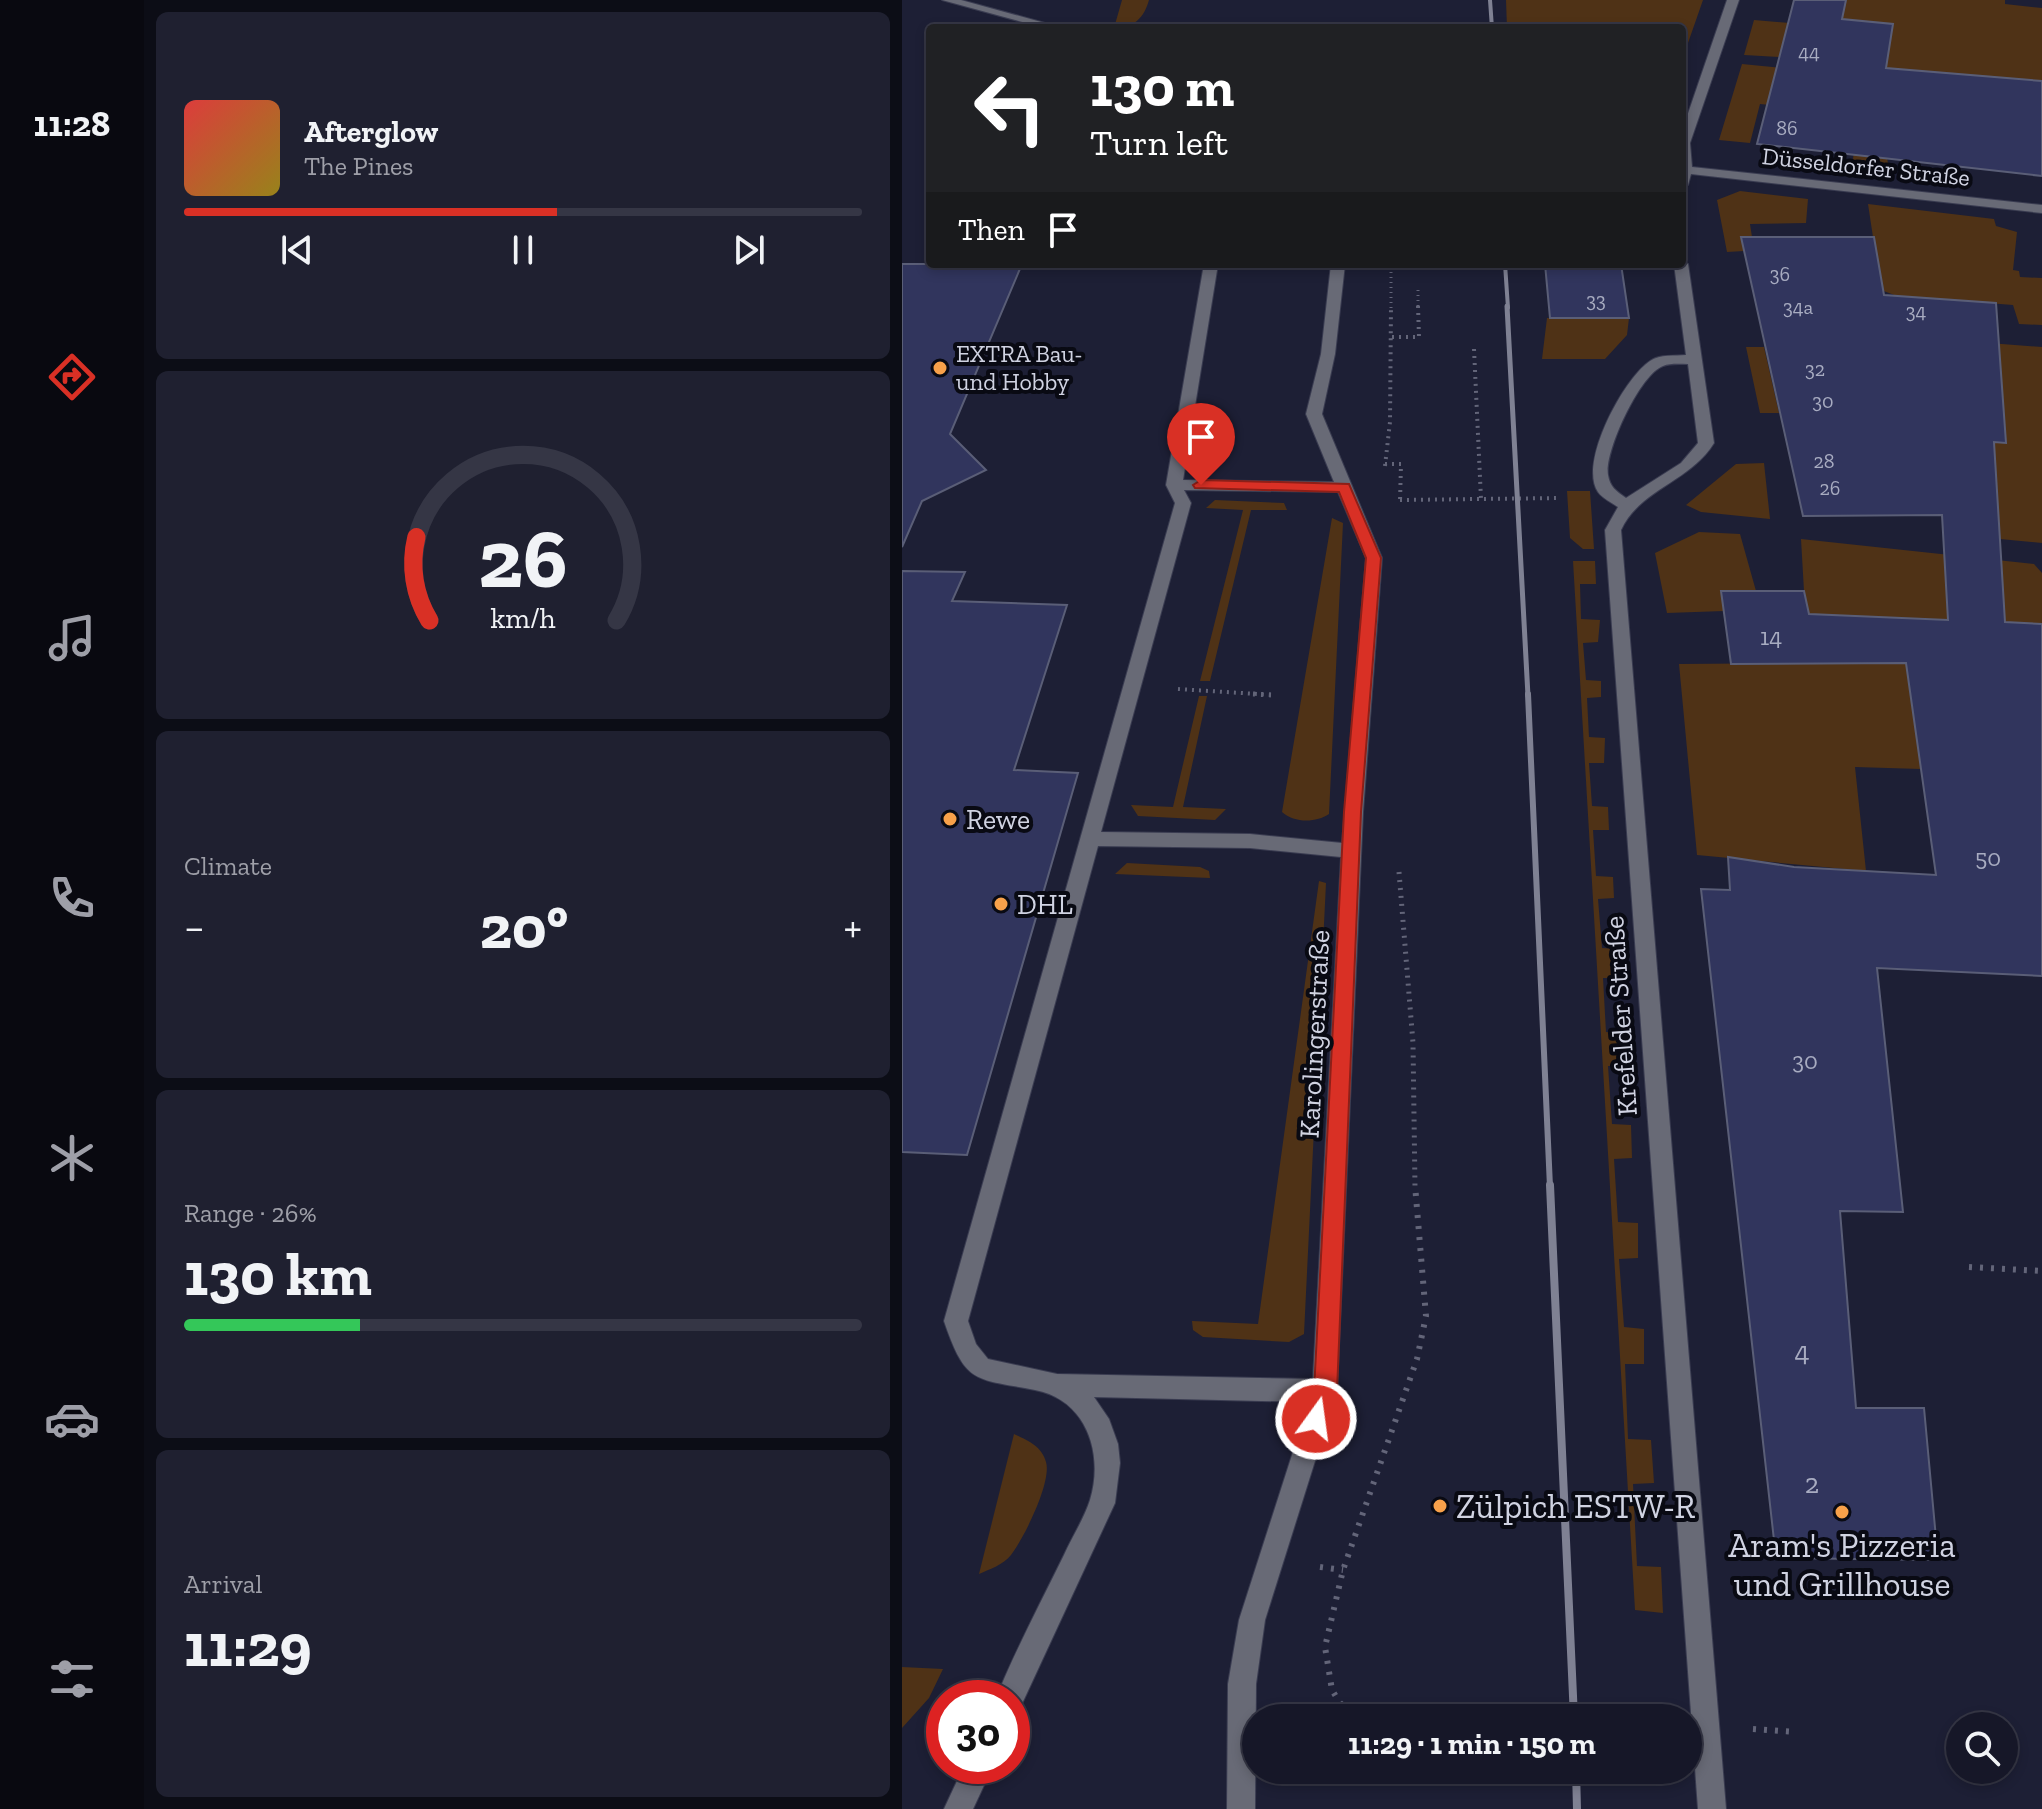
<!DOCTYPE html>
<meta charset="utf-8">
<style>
body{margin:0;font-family:"Zilla Slab",serif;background:#1f2030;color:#f1f3f6;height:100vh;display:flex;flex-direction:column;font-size:30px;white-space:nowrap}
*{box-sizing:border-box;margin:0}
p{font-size:26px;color:#9e9fa8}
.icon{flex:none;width:44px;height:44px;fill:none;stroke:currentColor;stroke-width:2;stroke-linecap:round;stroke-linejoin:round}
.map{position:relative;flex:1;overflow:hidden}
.panel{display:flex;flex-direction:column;gap:12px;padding:12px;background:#0c0d16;width:758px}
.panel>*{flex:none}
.hud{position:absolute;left:24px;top:24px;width:760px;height:244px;border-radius:8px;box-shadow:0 4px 12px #0003,0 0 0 2px #353645;background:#202124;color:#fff;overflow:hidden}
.buttons{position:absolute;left:1044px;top:1712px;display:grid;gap:16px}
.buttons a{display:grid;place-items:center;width:72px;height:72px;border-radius:50%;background:#161728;box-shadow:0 4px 12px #0003,0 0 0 2px #353645;font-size:40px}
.speed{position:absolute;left:24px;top:1680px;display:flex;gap:16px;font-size:40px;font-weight:700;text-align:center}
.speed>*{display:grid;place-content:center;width:104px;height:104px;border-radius:50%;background:#161728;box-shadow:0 4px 12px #0003,0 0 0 2px #353645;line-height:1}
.speed .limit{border:12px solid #d22;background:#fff;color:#111}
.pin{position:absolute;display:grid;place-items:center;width:68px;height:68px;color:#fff;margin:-82px -34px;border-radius:50% 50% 50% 0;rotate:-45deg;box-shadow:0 0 8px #0007}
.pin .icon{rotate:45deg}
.me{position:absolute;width:88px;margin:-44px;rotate:14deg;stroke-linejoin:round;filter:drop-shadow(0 0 6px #0008)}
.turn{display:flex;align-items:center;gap:28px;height:168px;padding:0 32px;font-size:36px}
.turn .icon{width:104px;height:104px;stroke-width:2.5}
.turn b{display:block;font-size:56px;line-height:68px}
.then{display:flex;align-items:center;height:76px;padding:0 32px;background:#0003;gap:16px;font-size:30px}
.big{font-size:60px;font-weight:700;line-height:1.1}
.panel .widget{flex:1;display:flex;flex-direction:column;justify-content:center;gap:12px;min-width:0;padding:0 28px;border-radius:12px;background:#1f2030}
.panel .dial{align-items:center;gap:0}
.dial svg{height:208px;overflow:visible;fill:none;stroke:#353645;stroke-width:7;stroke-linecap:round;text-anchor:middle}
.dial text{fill:#f1f3f6;stroke:none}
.song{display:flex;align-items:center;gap:24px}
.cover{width:96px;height:96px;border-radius:12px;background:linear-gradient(135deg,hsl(0 70% 55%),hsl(50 70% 35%))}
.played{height:8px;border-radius:4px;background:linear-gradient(90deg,#d93025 55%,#353645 55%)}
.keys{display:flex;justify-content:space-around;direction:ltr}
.heat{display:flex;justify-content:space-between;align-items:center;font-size:44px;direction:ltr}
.charge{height:12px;border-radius:6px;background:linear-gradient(90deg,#34c759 26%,#353645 0)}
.trip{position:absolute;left:340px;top:1704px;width:460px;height:80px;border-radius:40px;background:#161728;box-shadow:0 4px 12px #0003,0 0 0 2px #353645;font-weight:700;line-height:80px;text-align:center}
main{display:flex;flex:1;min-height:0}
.dock{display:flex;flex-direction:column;width:144px;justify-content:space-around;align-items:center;background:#090910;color:#9e9fa8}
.dock .icon{width:56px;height:56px}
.dock .selected{color:#d93025}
.dock b{font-size:36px;color:#f1f3f6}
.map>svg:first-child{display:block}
.green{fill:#4f3216}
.building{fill:#31355d;stroke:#5a5e77;stroke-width:2}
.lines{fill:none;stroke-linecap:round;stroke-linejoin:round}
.minor-casing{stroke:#3a3c51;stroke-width:2}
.path-far3{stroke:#636579;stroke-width:3;stroke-dasharray:1 4;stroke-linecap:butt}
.path-far2{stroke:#636579;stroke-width:4;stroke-dasharray:2 5;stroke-linecap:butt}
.path-far1{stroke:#636579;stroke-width:5;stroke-dasharray:2 6;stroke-linecap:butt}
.path{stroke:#636579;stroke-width:6;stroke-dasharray:3 8;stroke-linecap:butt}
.minor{fill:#686a76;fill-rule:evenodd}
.rail-far3{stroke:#7f8193;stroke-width:4}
.rail-far2{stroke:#7f8193;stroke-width:5}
.rail-far1{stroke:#7f8193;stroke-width:6}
.rail{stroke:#7f8193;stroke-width:8}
.route{fill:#d93025;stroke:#8d1f18;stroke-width:2}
.poi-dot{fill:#f8a14a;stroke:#090a13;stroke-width:3}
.labels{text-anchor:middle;stroke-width:8;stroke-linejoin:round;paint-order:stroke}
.far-number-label{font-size:20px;fill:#a8acc1}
.far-street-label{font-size:24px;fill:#d0d3e2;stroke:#090a13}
.far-poi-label{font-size:24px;fill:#d0d3e2;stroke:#090a13;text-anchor:start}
.number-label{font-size:24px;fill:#a8acc1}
.poi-label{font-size:28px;fill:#d0d3e2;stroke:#090a13;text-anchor:start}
.street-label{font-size:28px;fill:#d0d3e2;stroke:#090a13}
.near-number-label{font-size:28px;fill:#a8acc1}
.near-poi-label{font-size:34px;fill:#d0d3e2;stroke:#090a13;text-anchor:start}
</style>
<main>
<nav class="dock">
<b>11:28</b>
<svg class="icon selected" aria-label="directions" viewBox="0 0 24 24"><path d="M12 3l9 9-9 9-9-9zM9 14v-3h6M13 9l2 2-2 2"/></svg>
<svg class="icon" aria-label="music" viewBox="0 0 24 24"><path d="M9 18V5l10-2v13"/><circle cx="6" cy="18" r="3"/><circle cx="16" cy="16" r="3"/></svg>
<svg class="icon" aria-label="phone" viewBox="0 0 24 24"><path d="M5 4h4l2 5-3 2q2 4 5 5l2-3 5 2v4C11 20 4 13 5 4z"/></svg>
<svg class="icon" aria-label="climate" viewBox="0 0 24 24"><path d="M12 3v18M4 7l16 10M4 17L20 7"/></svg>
<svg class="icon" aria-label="car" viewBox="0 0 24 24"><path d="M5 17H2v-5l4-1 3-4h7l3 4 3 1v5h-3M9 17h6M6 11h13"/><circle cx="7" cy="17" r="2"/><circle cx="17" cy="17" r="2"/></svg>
<svg class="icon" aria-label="filters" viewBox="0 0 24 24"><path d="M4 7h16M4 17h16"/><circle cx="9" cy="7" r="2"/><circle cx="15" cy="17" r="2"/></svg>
</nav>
<section class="panel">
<div class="widget">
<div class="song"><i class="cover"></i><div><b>Afterglow</b><p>The Pines</p></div></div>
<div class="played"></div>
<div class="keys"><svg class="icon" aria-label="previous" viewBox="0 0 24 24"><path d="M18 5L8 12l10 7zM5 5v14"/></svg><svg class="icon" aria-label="pause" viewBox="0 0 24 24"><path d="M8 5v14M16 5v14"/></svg><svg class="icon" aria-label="next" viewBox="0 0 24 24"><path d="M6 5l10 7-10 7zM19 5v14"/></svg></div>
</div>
<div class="widget dial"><svg viewBox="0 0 100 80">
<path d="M14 69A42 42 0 1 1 86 69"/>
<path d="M14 69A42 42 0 0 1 9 37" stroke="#d93025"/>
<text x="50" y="56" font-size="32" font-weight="700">26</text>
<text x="50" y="72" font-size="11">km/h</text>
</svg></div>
<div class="widget"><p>Climate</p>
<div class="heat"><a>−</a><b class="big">20°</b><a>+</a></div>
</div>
<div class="widget"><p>Range · 26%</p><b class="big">130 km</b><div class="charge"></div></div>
<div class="widget"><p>Arrival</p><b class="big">11:29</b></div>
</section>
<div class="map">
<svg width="1140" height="1809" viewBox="0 0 1140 1809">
<rect width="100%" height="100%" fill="#1d1f35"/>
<path class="green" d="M220,0H247C242,18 232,28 212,28Z
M604,0H801L786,43L780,42V28H605Z
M929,0H1103V4L1140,8V149L980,122L987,171L950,167L954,135L909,109L858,104L848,143L817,140L840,64L972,77L1022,72L954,65L884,32L877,57L842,55L852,20L990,32L991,24L940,21Z
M838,191L906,199L904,223L848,224L850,237H839L842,251L825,252L815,200Z
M966,204L1092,219L1094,226L1115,232L1111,270L1117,271L1118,277L1140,278V325L1117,324L1111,305L995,296L979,290Z
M645,318H727L725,335L703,359H640Z
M958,333L1140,347V543L1098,539L1096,516L1042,438L1103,443Z
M844,347H862L877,413H858Z
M862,463L868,519L799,512L784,505L834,464Z
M665,491H688L692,549H681L668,538Z
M313,500L382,503L385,510H349L308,681H298L341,510L304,508Z
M430,518L441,523L427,814C414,823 392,823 380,812Z
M797,532L838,534L854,591L822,611L765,613L753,553Z
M899,539L1132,564L1140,573V624L997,618L1019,769L953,767L964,871L795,855L777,664L917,663L902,591Z
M671,561H693L694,584H678L679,619L698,620L696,642L681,643L684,680L699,681V697L685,698L687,737L703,738L702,763H687L690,806L706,807L707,830H691L694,876L711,877L712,898L696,899L700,948L717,949L718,978H701L704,1032L723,1033L724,1066H706L710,1124L729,1125L730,1158L712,1159L716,1222L736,1223V1258L717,1259L722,1327L742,1329V1364H723L726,1439L749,1440L752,1483L731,1484L735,1566L759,1567L761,1613L733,1610Z
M297,696H305L281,807L324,809L313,820L236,816L229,805L271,807Z
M225,863L298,867L307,871L308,878L213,874Z
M417,881L424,883L402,1334L387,1342L301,1337L291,1330L290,1321L356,1324Z
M112,1434C125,1440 140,1446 144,1462C150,1482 122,1538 109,1555C101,1565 88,1569 77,1574Z
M0,1667L41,1669L27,1698L0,1728Z"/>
<path class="building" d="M892,0H944L940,19L991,24L984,68L1140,81V176L855,144Z
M839,237H972L982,295L1094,303L1104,443L1092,442L1103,622L1140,624V976L975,968L1001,1212L938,1211L954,1408H1022L1036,1560L874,1558L799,889L828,890L826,857L892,867L1034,875L1004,663L829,664L819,591H902L907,614L1046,620L1040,515L901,516Z
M0,264H120L48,434L84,470L20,501L0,547Z
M643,264H719L727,318H648Z
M0,571L63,572L50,601L165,605L112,770L176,773L65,1155L0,1152Z"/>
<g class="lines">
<defs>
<path id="minor" d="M40,0H59L161,28H142Z
M825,0H837L788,143L790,167L1140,205V213L789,174L786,185L780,189V131Z
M780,260L786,264L812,443C788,482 738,489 719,530L824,1809H796L703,530L716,507C710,503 700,498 696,492C676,463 722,378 748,361C758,354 773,356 784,355L772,264H780ZM786,364L796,443L779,463L724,498C714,491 708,487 706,475C702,452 738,374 761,366C768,363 778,364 786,364Z
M302,264H316L281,480L432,482L404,414L419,354L429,264H443L433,354L420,414L480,558L461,812L435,1391L363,1620L354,1684L353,1809H325L326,1684L337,1620L407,1402L192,1397L207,1419L216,1444L218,1463L213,1503L118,1708L110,1711V1698H94C114,1649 139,1602 162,1555C170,1537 182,1519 188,1500C202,1454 185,1400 133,1390C72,1378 64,1385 42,1321L273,503L264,485ZM282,490L436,492L464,558L440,843L348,834L199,832L289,503ZM196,846L348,848L439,857L411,1379L155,1374L86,1359L74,1344L66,1321Z
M62,1766H91L71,1809H42Z"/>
</defs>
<use href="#minor" class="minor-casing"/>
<path class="path-far3" d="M516,290V308
M489,308V264"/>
<path class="path-far2" d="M490,337H517L516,306
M572,349L579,499
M483,464H499L498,502
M483,466L488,422L489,306
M498,500L657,498
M276,689L371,695"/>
<path class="path-far1" d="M351,694L371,695
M497,872L511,1043L513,1187"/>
<path class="path" d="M1067,1267L1140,1271
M418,1567L441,1570
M457,1718L438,1703L430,1690L423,1647L441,1570L515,1359L524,1316L513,1185
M851,1729L894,1732"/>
<use href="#minor" class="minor"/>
<path class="rail-far3" d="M588,0L590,28
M603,264L606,308"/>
<path class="rail-far2" d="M605,306L626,696"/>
<path class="rail-far1" d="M626,694L648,1187"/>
<path class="rail" d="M648,1185L672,1718
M674,1770L675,1809"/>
</g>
<path class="route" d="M299,480L447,484L479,558L459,812L435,1391L422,1426L414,1430L406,1426L403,1419L412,1391L442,812L464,558L437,492L293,488L291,485Z"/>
<g class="poi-dot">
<circle cx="38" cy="368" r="8"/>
<circle cx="48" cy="819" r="8"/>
<circle cx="99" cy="904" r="8"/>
<circle cx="538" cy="1506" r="8"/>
<circle cx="940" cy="1512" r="8"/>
</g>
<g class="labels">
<g class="far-number-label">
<text x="907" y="59">44</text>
<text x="885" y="135">86</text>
<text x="878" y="281">36</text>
<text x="694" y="307">33</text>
<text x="896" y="314">34a</text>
<text x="1014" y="318">34</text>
<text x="913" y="376">32</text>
<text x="921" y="408">30</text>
<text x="922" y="468">28</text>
<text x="928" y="495">26</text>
</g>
<g class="far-street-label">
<text transform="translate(964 167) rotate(6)" y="8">Düsseldorfer Straße</text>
</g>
<g class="far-poi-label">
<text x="54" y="362">EXTRA Bau-<tspan x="54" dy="28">und Hobby</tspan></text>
</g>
<g class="number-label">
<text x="869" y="645">14</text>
<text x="1086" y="866">50</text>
<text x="903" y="1069">30</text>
</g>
<g class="poi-label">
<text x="64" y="829">Rewe</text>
<text x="115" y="914">DHL</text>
</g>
<g class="street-label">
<text transform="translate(718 1016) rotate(-94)" y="10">Krefelder Straße</text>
<text transform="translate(412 1034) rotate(-87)" y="10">Karolingerstraße</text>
</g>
<g class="near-number-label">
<text x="900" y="1361">4</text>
<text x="910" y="1493">2</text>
</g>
<g class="near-poi-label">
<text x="554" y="1518">Zülpich ESTW-R</text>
<text x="940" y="1557" text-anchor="middle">Aram's Pizzeria<tspan x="940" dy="39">und Grillhouse</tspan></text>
</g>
</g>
</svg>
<div class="buttons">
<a><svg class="icon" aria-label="search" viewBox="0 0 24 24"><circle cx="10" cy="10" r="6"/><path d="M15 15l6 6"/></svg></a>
</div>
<div class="speed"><div class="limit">30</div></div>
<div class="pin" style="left:299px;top:485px;background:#d93025"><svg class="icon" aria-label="arrive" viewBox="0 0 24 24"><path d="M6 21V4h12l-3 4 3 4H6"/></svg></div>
<svg class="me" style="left:414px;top:1419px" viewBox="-20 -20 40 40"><circle r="17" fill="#d93025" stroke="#fff" stroke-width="3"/><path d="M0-11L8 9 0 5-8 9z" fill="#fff"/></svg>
<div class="trip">11:29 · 1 min · 150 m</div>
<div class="hud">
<div class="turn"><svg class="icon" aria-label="left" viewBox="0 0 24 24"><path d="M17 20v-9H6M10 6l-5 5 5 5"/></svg><div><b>130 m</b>Turn left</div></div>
<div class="then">Then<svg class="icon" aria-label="arrive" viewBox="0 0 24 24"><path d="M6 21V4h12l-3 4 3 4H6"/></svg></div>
</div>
</div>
</main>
